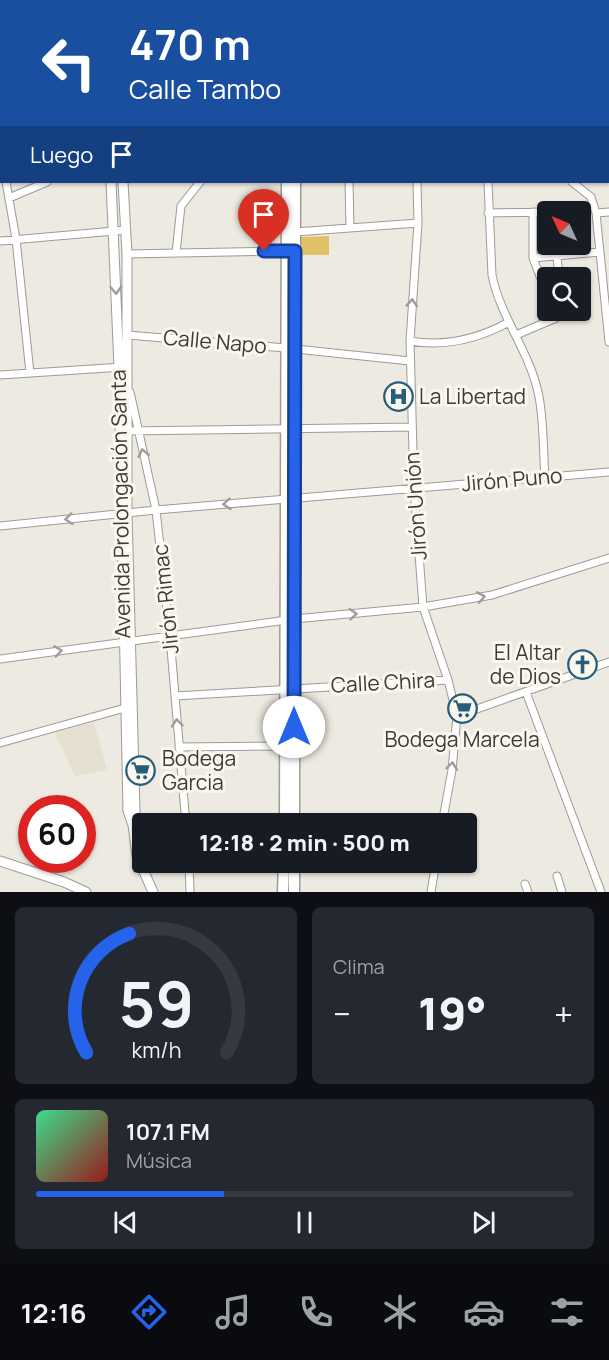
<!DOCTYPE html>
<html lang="es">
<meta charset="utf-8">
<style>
body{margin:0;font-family:Manrope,sans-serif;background:#242831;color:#f1f3f6;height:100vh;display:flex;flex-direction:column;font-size:22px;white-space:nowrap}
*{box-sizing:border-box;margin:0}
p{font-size:20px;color:#9ea1a6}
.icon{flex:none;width:33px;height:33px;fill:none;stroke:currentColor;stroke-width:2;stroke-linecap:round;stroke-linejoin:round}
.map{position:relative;height:892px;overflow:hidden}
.side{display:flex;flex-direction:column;gap:15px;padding:15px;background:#0d0f14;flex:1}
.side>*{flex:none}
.hud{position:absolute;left:0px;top:0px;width:609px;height:183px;box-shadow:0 2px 4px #0004;background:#1a4fa0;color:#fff;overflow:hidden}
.needle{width:39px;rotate:314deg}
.fabs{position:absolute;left:537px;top:201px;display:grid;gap:12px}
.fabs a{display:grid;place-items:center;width:54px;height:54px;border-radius:6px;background:#171b24;box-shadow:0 2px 4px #0004;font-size:30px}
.speed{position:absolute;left:18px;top:795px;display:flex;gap:12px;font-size:30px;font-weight:700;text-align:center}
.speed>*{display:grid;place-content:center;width:78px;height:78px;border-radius:50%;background:#171b24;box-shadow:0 2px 4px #0004;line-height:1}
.speed .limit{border:9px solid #d22;background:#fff;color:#111}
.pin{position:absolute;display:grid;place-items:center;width:51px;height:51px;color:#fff;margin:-62px -26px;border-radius:50% 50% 50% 0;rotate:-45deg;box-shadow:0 0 6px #0007}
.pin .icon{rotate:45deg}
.me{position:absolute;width:66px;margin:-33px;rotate:0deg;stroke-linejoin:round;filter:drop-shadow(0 0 4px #0008)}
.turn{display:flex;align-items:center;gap:21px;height:126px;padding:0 30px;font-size:27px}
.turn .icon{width:78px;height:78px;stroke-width:2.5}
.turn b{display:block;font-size:42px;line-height:51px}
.then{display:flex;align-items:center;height:57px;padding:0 30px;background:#0003;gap:12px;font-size:22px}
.big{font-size:45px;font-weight:800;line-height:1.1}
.side .widget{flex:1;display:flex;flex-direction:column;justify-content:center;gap:9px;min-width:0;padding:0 21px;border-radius:9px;background:#242831}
.side .dial{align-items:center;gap:0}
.dial svg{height:156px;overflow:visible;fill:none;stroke:#363941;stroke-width:7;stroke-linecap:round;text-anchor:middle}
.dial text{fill:#f1f3f6;stroke:none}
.song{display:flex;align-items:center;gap:18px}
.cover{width:72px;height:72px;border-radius:9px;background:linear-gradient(135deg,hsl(150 70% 55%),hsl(0 70% 35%))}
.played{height:6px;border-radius:3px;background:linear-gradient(90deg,#2563eb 35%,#363941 35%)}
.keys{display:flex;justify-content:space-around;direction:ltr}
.heat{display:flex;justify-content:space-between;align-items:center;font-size:33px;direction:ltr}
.side .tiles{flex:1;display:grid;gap:15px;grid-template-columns:1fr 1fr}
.widget:last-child{grid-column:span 2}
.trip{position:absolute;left:132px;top:813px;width:345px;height:60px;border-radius:6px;background:#171b24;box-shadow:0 2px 4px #0004;font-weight:800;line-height:60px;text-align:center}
.dock{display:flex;height:96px;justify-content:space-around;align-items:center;background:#090b0e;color:#9ea1a6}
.dock .icon{width:42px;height:42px}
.dock .selected{color:#2563eb}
.dock b{font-size:27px;color:#f1f3f6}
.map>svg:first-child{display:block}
.built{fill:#e5e0cf}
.grass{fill:url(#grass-dots)}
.pitch{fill:#dfc267}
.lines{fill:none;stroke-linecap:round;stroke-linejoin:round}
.street-casing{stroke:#9e9b93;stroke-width:9}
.secondary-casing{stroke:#9e9b93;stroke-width:11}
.primary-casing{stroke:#9e9b93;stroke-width:13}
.street{stroke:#fff;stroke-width:7}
.secondary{stroke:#fff;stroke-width:9}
.primary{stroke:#fff;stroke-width:10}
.oneway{stroke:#9e9d9c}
.route-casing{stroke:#184099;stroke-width:15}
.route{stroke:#2563eb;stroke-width:10}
.labels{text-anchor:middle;stroke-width:6;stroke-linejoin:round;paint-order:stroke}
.street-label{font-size:21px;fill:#3c3b38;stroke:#faf7ee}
.poi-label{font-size:21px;fill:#3c3b38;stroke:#faf7ee;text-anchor:start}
</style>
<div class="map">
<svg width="609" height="892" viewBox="0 0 609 892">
<defs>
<pattern id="grass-dots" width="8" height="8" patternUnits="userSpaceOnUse" patternTransform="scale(1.5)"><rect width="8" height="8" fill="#dfc267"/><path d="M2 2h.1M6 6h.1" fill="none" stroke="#b69f56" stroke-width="1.8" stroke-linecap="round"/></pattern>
</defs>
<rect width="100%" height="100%" fill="#edeae1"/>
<path class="built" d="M94,722L107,770L75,776L55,733Z"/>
<path class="grass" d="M543,218L547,228L548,244L551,245L552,254L537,256L535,221Z"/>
<path class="pitch" d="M329,236V255H300V237Z"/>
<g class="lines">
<defs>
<path id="street" d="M5,0L6,2
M157,0V2
M203,0L204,2
M119,2L122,0
M417,2V0
M495,2V0
M608,28L609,23
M608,72L609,74
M0,149L2,157
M6,182L16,239L30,373
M349,182L350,228
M417,182L418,223L410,341L414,488L423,607L448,680L457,716L452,770L442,824
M488,182L492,275C500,316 529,351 538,392C544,417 543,451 545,477
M572,182L591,197L596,213L609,342
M9,198L47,182
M533,212V258L548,297
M488,213L545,212L548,213
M596,213L609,212
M295,232L418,223
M0,241L126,230
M556,244L559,278
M176,253L181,206L200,182
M127,254L289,251
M533,258L600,252
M127,335L286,348L410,361
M516,335L556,318L561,310
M410,341C445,347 478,339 509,322
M0,375L123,367
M130,392L156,510L170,637L186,824
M127,431L412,427
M0,526L156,510L609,472
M0,659L294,619L423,607L492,595L609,558
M526,692L601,892
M175,696L448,680
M457,716L609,662
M0,743L125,708
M179,747L288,746
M133,825H142
M189,862L190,892
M189,865L284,866
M557,876L562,892
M525,884L528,892
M431,892L436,862"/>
<path id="secondary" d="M57,0L58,2
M71,0V2
M111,182L119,367L128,811L133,825L137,856L153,892
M123,182L127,254V513L135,811L133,823
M0,861L64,882L86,892"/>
<path id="primary" d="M287,2V0
M295,2V0
M285,824L287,182
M294,824L295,182
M283,892L284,862
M294,892V862"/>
</defs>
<use href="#street" class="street-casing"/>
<use href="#secondary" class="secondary-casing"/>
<use href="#primary" class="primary-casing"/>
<use href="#street" class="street"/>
<use href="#secondary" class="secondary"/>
<use href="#primary" class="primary"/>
</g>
<defs><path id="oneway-chevron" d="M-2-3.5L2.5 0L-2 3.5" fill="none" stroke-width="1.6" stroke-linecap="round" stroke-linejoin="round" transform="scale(1.5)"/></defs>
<g class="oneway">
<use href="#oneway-chevron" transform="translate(116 290) rotate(88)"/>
<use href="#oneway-chevron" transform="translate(412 303) rotate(-86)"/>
<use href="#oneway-chevron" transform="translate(143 453) rotate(-103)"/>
<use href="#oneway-chevron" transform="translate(227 504) rotate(175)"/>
<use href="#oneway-chevron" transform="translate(69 519) rotate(174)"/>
<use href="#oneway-chevron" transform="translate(481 597) rotate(-10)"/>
<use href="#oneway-chevron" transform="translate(353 614) rotate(-5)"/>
<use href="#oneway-chevron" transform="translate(58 651) rotate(-8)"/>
<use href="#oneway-chevron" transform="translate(177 723) rotate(-95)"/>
<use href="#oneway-chevron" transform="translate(452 766) rotate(-83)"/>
</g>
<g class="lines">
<defs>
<path id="route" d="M264,251H295L294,727"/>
</defs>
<use href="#route" class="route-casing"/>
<use href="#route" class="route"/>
</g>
<defs>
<symbol id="hospital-ring" viewBox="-11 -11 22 22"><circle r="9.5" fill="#faf7ee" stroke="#295e7a" stroke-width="1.5"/><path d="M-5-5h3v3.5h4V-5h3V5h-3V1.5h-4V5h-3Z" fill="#295e7a"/></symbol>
<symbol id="church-ring" viewBox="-11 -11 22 22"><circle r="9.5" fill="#faf7ee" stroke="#295e7a" stroke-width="1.5"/><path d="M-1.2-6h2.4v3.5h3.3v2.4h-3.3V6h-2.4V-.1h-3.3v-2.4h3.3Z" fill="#295e7a"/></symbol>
<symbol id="supermarket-ring" viewBox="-11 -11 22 22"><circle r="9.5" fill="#faf7ee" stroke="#295e7a" stroke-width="1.5"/><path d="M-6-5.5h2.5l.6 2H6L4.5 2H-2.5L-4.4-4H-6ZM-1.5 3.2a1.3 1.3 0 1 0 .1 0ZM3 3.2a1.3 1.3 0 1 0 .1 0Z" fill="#295e7a"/></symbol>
</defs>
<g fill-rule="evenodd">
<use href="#hospital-ring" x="382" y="380" width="33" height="33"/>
<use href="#church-ring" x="566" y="648" width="33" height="33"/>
<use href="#supermarket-ring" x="446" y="692" width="33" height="33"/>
<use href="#supermarket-ring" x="124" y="754" width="33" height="33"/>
</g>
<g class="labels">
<g class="street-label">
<text transform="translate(215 342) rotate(5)" y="7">Calle Napo</text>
<text transform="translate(512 480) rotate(-5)" y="7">Jirón Puno</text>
<text transform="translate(121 504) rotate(-91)" y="7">Avenida Prolongación Santa</text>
<text transform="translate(416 506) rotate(-94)" y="7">Jirón Unión</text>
<text transform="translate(166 599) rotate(-96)" y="7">Jirón Rimac</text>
<text transform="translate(383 683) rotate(-3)" y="7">Calle Chira</text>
</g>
<g class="poi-label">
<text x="419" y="404">La Libertad</text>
<text x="561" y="660" text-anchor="end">El Altar<tspan x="561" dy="24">de Dios</tspan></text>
<text x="462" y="747" text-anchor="middle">Bodega Marcela</text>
<text x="162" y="766">Bodega<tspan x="162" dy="24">Garcia</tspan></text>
</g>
</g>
</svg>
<div class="fabs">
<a><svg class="needle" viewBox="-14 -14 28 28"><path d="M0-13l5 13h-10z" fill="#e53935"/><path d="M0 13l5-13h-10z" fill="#9ea1a6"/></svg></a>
<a><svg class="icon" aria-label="search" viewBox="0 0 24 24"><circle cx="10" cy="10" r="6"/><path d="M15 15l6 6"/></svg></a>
</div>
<div class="speed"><div class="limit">60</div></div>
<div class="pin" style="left:264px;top:251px;background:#d93025"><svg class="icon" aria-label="arrive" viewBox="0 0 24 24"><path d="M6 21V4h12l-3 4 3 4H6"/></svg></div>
<svg class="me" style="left:294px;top:727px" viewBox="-20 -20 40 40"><circle r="19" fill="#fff"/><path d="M0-13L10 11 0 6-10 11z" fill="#2563eb"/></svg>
<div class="trip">12:18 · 2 min · 500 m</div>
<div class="hud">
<div class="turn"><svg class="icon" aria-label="left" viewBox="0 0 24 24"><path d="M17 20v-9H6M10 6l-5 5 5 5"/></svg><div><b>470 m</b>Calle Tambo</div></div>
<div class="then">Luego<svg class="icon" aria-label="arrive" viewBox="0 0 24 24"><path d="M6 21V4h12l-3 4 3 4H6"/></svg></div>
</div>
</div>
<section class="side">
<div class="tiles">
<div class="widget dial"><svg viewBox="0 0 100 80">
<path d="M14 69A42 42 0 1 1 86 69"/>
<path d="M14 69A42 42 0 0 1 36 8" stroke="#2563eb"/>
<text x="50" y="56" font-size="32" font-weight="700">59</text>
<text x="50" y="72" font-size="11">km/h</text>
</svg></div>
<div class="widget"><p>Clima</p>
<div class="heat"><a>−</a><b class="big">19°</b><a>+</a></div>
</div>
<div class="widget">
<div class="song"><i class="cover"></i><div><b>107.1 FM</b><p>Música</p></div></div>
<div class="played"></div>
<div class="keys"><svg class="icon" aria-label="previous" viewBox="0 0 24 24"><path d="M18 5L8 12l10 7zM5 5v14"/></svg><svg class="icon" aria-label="pause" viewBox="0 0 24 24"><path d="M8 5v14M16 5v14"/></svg><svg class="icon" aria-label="next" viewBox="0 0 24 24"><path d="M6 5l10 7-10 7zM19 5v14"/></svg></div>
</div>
</div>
</section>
<nav class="dock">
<b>12:16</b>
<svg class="icon selected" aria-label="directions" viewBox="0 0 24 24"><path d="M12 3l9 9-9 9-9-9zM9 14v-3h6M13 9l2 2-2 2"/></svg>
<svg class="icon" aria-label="music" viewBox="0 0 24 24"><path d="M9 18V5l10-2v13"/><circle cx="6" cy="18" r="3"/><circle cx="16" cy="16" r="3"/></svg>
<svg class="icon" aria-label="phone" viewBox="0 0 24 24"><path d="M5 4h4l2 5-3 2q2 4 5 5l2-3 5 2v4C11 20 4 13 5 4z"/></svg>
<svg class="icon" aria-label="climate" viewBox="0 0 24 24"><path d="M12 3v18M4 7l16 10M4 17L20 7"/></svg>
<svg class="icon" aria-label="car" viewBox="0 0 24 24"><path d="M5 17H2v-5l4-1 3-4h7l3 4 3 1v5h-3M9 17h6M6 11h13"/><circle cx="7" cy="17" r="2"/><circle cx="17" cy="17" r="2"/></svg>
<svg class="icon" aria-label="filters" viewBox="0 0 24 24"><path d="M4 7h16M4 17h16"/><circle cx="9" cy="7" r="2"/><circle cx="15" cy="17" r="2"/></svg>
</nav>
